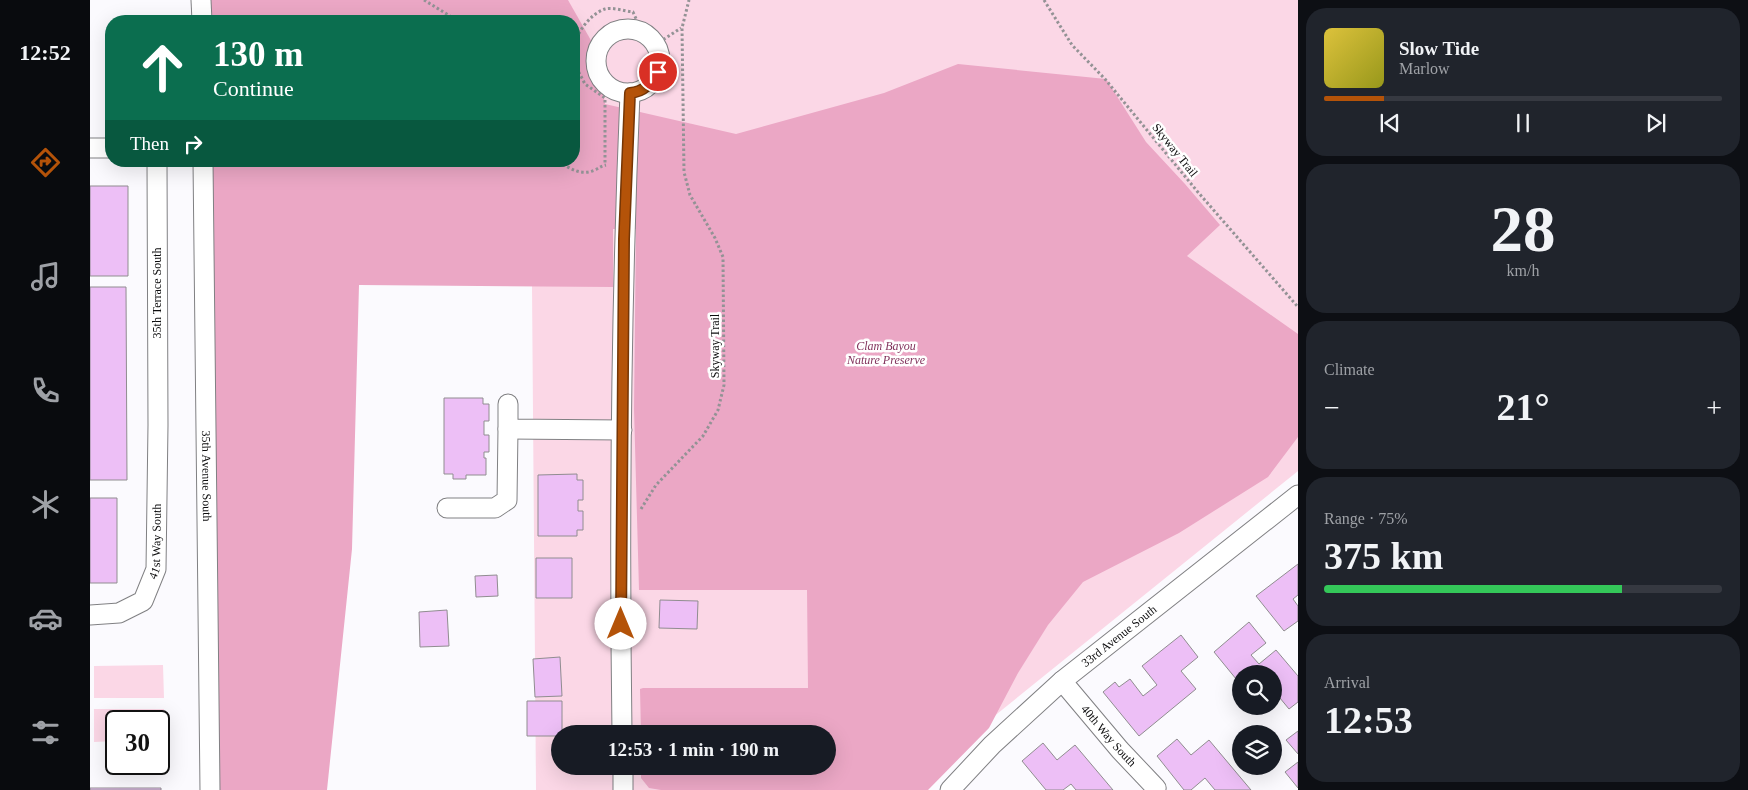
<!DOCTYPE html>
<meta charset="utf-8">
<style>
body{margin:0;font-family:"Times New Roman",serif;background:#20242c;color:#f1f3f6;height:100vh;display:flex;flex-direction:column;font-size:19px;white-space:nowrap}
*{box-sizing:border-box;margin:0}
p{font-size:16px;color:#9ea1a6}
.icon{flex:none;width:28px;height:28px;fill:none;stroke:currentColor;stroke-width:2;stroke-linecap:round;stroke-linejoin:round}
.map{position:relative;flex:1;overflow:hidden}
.drawer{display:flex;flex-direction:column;gap:8px;padding:8px;background:#0d0f14;width:450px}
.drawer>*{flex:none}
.hud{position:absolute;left:15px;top:15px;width:475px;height:152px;border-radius:20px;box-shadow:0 5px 20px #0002;background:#0b6e4f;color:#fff;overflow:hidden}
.tools{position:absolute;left:1142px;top:665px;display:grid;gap:10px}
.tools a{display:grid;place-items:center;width:50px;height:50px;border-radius:50%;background:#171b24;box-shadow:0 5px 20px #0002;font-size:25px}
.speed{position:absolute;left:15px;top:710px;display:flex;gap:10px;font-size:25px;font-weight:700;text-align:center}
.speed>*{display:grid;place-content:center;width:65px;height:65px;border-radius:50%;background:#171b24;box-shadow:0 5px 20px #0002;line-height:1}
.speed .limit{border:2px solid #111;border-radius:8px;background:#fff;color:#111}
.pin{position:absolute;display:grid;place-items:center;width:42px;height:42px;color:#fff;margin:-21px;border:2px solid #fff;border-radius:50%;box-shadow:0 1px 5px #0007}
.me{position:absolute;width:55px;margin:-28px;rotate:0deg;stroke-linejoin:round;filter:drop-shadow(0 0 4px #0008)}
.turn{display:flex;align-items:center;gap:18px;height:105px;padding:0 25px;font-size:22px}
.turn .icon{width:65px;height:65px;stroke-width:2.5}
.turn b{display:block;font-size:35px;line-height:42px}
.then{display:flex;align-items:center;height:48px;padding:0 25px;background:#0003;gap:10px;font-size:19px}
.big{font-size:38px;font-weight:700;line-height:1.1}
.drawer .tile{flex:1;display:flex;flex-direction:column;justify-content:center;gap:8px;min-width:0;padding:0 18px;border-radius:20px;background:#20242c}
.drawer .dial{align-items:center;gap:0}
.dial b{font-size:65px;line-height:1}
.song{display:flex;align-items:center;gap:15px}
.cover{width:60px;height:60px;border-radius:8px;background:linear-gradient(135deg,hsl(50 70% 55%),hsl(60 70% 35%))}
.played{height:5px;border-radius:2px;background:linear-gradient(90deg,#b45309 15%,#363941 15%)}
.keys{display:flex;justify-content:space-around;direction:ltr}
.heat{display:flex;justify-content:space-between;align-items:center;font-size:28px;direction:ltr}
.charge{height:8px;border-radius:4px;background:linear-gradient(90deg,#34c759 75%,#363941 0)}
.trip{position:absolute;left:461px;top:725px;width:285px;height:50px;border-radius:25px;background:#171b24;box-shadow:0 5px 20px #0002;font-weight:700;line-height:50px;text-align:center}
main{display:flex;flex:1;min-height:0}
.dock{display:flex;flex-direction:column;width:90px;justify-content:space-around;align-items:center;background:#090b0e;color:#9ea1a6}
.dock .icon{width:35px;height:35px}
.dock .active{color:#b45309}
.dock b{font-size:22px;color:#f1f3f6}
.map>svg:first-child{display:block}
.green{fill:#fbd7e6;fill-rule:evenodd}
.forest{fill:#eba7c5}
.building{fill:#edbff6;stroke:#908d90}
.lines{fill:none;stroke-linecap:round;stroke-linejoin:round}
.minor-casing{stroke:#808083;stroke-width:21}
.path{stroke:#939295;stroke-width:3;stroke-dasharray:2.5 2.5;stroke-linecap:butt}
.minor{stroke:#fff;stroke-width:19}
.route-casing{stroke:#753606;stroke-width:12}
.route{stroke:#b45309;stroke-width:9}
.labels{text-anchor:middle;stroke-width:5;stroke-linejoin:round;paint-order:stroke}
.street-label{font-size:12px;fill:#0c0c0d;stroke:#fff}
.park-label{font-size:12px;font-style:italic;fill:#82335c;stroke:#fff}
</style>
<main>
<nav class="dock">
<b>12:52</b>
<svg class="icon active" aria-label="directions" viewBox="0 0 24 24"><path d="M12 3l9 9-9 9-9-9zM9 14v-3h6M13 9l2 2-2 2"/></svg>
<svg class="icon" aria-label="music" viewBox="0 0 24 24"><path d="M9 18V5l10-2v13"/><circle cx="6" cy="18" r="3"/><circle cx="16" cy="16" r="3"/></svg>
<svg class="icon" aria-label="phone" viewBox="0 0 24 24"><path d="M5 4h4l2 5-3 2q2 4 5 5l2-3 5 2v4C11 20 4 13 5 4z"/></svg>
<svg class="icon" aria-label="climate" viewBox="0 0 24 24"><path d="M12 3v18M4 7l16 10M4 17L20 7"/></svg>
<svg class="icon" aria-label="car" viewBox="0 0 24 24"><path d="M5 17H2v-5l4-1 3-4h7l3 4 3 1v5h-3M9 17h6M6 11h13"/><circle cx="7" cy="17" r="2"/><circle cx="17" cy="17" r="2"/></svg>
<svg class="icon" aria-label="filters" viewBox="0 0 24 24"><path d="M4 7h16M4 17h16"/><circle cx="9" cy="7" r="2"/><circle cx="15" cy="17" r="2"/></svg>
</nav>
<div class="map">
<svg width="1208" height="790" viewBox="0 0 1208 790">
<rect width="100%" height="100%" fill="#fbfafe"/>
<path class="green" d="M440,0H1208V471L871,743L834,790H446L441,161H484V21ZM470,734H738V766H470Z
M73,665L74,698H4V666Z
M4,709H74L75,741H69V721H26V741L4,742Z"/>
<path class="forest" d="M117,0H478L507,51L515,104L646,134L794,93L868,64L1016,79L1056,142L1095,184L1130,225L1097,256L1208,334V437L1178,477L1089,533L993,582L958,625L928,673L899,728L838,790H571L559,788L551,778V766H738V734H551L550,689L553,688H718L717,590H549L544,409L546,229H523V287L269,285L262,549L237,790H114L116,161H484V21H117Z"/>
<path class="building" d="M0,186H38V276H0Z
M0,287H36L37,480H0Z
M354,398H393V404H399V421H394V435H399V452H394V458H396V475H376V479H363V474H354Z
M487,474V480H493V500H488V511H493V530H487V536H448V475Z
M0,498H27V583H0Z
M446,558H482V598H446Z
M1208,564V595L1203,599L1208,606V621L1194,631L1166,596Z
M407,575L408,596L386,597L385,576Z
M570,600L608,601L607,629L569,628Z
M357,610L359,646L330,647L329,612Z
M1159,622L1176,643L1161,655L1169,664L1186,650L1208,676V702L1199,709L1185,692L1184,693V674H1151V685L1124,652Z
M1091,635L1108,657L1091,671L1106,689L1049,736L1013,692L1025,682L1029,687L1040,679L1053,696L1067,685L1052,666Z
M470,657L472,696L445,697L443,659Z
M437,701H472V734H470V736H437Z
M1208,731V754L1196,740Z
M1087,739L1101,755L1119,740L1161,790H1125L1115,778L1101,790H1094L1067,756Z
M953,743L967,760L985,745L1023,790H986L981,784L973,790H956L932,761Z
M1208,762V788L1195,772Z
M0,788H71V790H0Z"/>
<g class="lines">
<defs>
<g id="minor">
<path d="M111,0L112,21"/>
<circle cx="538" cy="61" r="32"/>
<path d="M0,148H21"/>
<path id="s1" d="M113,161L120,790"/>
<path d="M418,404V429L532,430"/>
<path d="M357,508H405L417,500L418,429"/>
<path id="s2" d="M0,615L29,613L53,601L66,569L68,425L67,161"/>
<path id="s3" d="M972,681L1030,750L1066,788L1065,790"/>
<path d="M532,734C529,520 531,306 540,93"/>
<path d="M533,766V790"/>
<path id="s4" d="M860,790L902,745L972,681L1208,495"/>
</g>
</defs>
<use href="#minor" class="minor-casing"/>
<path class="path" d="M334,0L368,21
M954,0L982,45L1015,79L1107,191L1208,307
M565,45L591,28
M484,48C486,33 500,14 515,9C522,7 535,11 543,12L552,32
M484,63L495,84L515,98V165
M469,161C480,169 491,176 505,170C509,168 511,166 516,165
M551,509L566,485L613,436L628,410L634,385L633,257L625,238L600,195L594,172L592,28L599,0"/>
<use href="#minor" class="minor"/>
</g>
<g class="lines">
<defs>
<path id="route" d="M531,624L534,239L540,93C554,92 561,83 568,72"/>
</defs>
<use href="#route" class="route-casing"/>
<use href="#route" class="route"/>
</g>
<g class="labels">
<g class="street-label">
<text transform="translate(1085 150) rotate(51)" y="4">Skyway Trail</text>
<text transform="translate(67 293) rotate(-90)" y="4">35th Terrace South</text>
<text transform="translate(625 346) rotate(-90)" y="4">Skyway Trail</text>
<text dy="4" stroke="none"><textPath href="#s1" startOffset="315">35th Avenue South</textPath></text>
<text dy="4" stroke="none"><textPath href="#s2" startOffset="118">41st Way South</textPath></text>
<text dy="4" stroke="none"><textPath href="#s4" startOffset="229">33rd Avenue South</textPath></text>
<text dy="4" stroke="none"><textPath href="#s3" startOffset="72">40th Way South</textPath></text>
</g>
<g class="park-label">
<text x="796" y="350">Clam Bayou<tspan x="796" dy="14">Nature Preserve</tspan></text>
</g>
</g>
</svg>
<div class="tools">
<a><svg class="icon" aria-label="search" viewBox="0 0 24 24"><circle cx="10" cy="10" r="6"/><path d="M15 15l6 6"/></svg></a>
<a><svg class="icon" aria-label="layers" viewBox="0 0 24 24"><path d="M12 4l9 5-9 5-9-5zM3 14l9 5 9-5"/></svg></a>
</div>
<div class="speed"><div class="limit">30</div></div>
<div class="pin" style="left:568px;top:72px;background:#d93025"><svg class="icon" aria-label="arrive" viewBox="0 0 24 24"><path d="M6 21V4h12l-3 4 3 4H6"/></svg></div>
<svg class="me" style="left:531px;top:624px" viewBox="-20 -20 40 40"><circle r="19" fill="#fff"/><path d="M0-13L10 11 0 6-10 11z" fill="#b45309"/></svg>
<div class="trip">12:53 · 1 min · 190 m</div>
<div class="hud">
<div class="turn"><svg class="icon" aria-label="ahead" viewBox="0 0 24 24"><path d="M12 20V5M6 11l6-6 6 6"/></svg><div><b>130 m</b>Continue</div></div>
<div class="then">Then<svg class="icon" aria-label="right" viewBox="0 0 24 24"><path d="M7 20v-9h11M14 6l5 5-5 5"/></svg></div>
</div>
</div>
<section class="drawer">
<div class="tile">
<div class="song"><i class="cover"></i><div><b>Slow Tide</b><p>Marlow</p></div></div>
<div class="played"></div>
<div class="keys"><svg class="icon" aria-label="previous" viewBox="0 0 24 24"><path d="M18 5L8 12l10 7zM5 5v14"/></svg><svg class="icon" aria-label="pause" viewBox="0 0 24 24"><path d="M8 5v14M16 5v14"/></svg><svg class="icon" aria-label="next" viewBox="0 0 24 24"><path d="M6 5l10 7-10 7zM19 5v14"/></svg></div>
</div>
<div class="tile dial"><b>28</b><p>km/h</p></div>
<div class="tile"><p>Climate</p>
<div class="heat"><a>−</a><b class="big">21°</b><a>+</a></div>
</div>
<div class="tile"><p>Range · 75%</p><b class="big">375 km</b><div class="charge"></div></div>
<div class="tile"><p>Arrival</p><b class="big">12:53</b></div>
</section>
</main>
